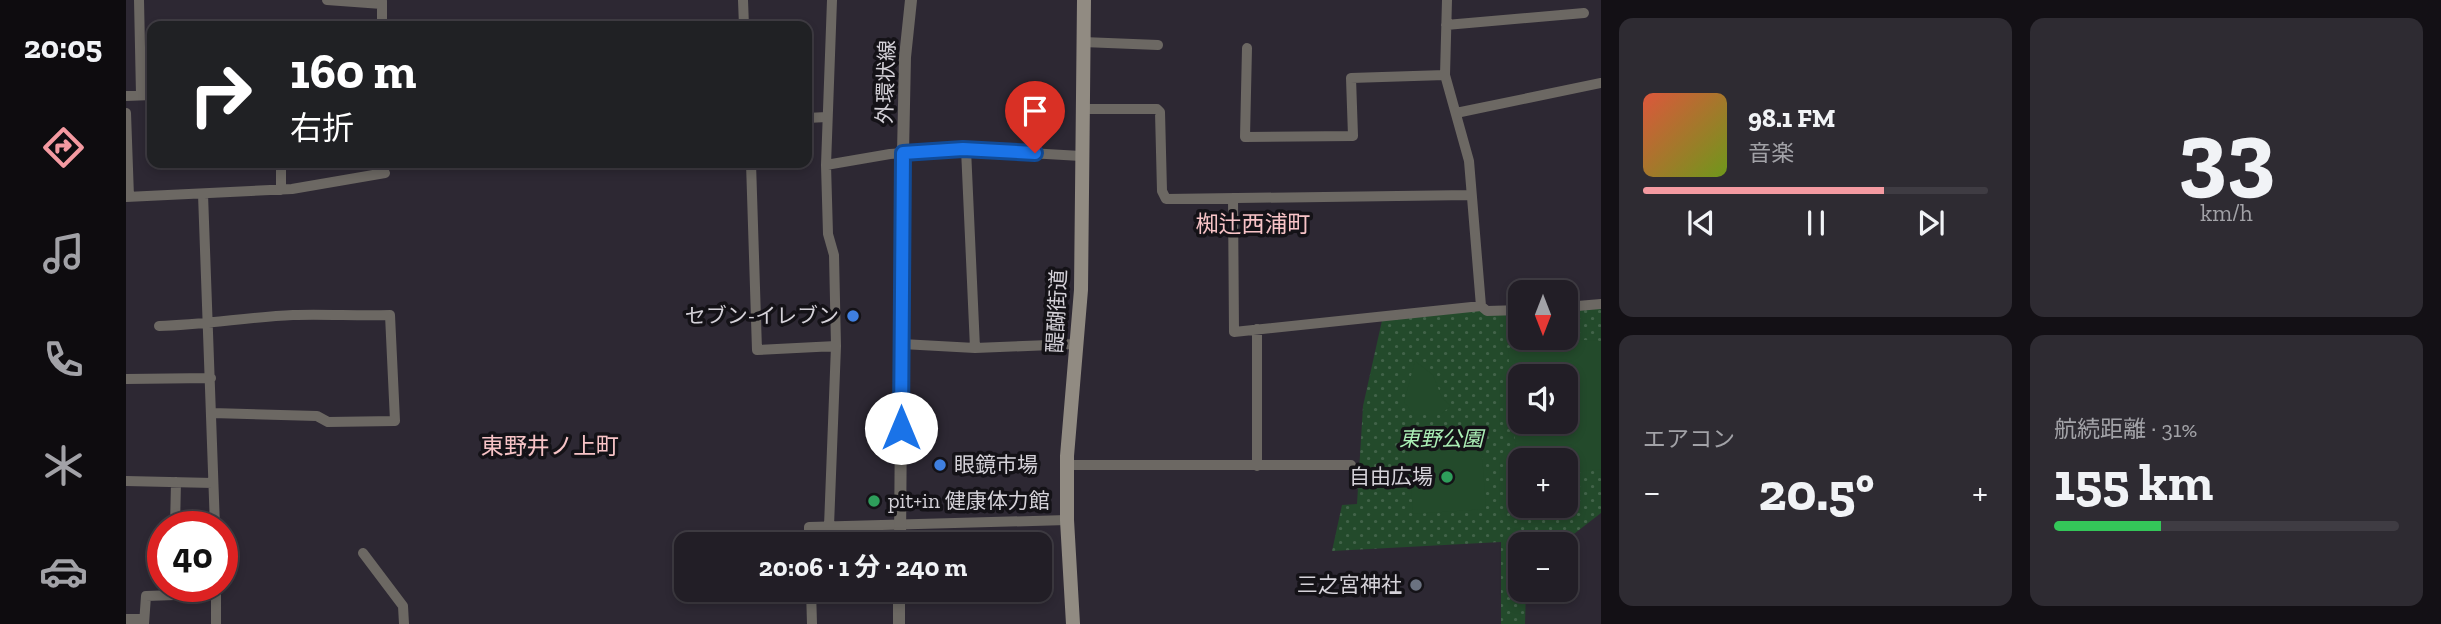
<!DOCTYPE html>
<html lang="ja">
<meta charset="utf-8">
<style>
body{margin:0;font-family:"Zilla Slab","Noto Sans JP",serif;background:#2e2b32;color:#f1f3f6;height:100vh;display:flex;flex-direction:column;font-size:26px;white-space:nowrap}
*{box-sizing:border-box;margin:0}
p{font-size:23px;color:#a2a2a7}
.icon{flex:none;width:38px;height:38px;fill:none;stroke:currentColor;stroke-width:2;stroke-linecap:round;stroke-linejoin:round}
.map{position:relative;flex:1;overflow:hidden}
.sheet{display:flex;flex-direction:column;gap:18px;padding:18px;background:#131015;width:840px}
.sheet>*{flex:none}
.hud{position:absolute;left:21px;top:21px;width:665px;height:147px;border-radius:14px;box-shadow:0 4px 10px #0003,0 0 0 2px #3f3c43;background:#202124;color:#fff;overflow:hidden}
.needle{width:46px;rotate:180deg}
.buttons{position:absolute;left:1382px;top:280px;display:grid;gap:14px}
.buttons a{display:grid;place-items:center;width:70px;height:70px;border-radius:14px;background:#221e26;box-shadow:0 4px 10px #0003,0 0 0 2px #3f3c43;font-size:35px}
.speed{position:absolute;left:21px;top:511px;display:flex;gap:14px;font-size:35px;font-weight:700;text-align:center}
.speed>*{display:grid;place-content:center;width:91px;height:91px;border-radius:50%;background:#221e26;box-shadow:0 4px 10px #0003,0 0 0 2px #3f3c43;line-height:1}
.speed .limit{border:10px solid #d22;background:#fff;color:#111}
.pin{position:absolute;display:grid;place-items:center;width:60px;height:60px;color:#fff;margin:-72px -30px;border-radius:50% 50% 50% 0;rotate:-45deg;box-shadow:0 0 7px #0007}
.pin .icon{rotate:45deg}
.me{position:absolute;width:77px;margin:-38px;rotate:0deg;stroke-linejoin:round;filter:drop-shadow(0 0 5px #0008)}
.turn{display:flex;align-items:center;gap:24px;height:147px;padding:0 28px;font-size:32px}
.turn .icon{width:91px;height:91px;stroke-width:2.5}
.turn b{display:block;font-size:49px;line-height:60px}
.big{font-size:52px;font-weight:700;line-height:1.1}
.sheet .card{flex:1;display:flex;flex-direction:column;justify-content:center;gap:10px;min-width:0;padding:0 24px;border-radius:14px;background:#2e2b32}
.sheet .dial{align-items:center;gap:0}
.dial b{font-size:91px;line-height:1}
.song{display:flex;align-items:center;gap:21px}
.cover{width:84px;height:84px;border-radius:10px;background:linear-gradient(135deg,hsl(10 70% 55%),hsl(80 70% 35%))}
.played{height:7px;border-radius:4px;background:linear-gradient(90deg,#f49aa1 70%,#3f3c43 70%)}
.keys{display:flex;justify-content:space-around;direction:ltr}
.heat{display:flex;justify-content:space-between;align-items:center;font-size:38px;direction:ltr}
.charge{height:10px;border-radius:5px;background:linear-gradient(90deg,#34c759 31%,#3f3c43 0)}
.sheet .tiles{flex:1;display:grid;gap:18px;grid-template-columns:repeat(2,1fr)}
.trip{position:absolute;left:548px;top:532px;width:378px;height:70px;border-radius:14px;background:#221e26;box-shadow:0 4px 10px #0003,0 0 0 2px #3f3c43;font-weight:700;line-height:70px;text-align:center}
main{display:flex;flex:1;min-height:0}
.tab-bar{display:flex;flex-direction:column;width:126px;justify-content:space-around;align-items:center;background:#0e0c0f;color:#a2a2a7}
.tab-bar .icon{width:49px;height:49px}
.tab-bar .on{color:#f49aa1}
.tab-bar b{font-size:32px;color:#f1f3f6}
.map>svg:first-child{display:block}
.built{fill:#352d3e}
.grass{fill:url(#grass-dots);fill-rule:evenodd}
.pitch{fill:#234a2b;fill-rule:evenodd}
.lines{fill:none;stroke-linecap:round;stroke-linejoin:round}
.minor{stroke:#6c6863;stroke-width:10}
.tertiary{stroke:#6c6863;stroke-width:12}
.secondary{stroke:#918b82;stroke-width:14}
.route-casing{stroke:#114b97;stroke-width:18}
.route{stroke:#1a73e8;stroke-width:12}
.shop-dot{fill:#3f7fe0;stroke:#141217;stroke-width:2.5}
.leisure-dot{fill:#2e9e5b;stroke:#141217;stroke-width:2.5}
.worship-dot{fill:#6b7280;stroke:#141217;stroke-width:2.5}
.labels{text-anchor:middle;stroke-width:7;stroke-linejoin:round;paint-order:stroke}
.street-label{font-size:21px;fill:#d5d2d9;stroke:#141217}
.poi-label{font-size:21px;fill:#d5d2d9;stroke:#141217;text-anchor:end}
.park-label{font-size:21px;font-style:italic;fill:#abefb6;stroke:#141217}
.neighbourhood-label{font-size:23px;fill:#f7c3c6;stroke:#141217}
</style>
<main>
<nav class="tab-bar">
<b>20:05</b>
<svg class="icon on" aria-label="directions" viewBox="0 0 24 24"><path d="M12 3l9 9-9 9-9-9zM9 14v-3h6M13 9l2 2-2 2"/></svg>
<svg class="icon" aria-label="music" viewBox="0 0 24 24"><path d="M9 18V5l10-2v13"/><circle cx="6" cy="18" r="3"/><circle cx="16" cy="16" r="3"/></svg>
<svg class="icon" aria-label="phone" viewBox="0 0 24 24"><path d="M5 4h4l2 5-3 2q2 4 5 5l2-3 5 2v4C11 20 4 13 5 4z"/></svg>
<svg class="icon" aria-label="climate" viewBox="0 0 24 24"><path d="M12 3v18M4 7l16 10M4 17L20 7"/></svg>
<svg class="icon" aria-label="car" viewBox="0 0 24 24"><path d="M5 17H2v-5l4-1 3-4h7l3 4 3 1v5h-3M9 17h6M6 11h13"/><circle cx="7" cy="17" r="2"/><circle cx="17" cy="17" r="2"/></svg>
</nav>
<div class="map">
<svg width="1475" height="624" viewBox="0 0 1475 624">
<defs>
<pattern id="grass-dots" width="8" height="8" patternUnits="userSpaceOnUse" patternTransform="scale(1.75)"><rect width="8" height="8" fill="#234a2b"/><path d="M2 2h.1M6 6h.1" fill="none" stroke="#426349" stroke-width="1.8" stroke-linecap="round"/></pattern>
</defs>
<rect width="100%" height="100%" fill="#2d2833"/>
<path class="built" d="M756,531V544H689V533L693,532Z"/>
<path class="grass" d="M1475,304V513L1435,544H1395V590H1400L1399,624H1375V542L1206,551L1216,505L1231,504L1237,406L1257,316L1355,306L1395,310V338H1440V307ZM1395,376H1440V422H1395ZM1395,460H1440V506H1395Z"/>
<path class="pitch" d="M1458,340L1475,341V469L1440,473V460H1395V470L1391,468L1382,348ZM1395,376H1440V422H1395Z
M1289,361L1307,375L1316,398L1325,406L1315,414H1288L1278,402Z
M1355,441L1360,509L1287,514L1282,445Z"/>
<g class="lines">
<path class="minor" d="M13,0L15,95
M201,0L256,4
M617,0L618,26
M1321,0L1319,75L1343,161L1355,306
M1320,25L1458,13
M256,26V1
M957,42L1032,45
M1121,48L1119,137L1227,136L1225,78L1319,75
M0,96L26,95
M955,109H1031L1034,112L1036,191L1040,199L1344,195
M0,113L3,197
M1330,113L1475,83
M681,118L701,117
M840,149L849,348
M625,163L631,350L710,346
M700,165L764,154L837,149L955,156
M155,190V163
M77,194L89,527
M0,197L166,189L259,173
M1107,198L1108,332L1355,306L1361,311L1395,310
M1440,307L1475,304
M33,326C78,325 122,317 167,315C200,314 232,316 264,315L269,421L202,422L191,416L86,413
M776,344L849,348L950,344
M0,379L85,378
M941,465H1225
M1131,466V329
M0,481L87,483
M703,526L710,346L708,255L702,234L700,165L706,0
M49,527L50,482
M683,544V527L941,520
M237,553L277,606L278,624
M90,586V624
M685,590L686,624
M0,619H18
M18,624L20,596L49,595V586"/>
<path class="tertiary" d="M774,544L777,153L779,57L785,0
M773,624V590"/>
<path class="secondary" d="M947,624L941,520V456L955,290L958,0"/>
</g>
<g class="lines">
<defs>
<path id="route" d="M775,428L777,153L837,149L909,153"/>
</defs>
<use href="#route" class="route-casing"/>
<use href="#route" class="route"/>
</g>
<g class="shop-dot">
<circle cx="727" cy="316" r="7"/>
<circle cx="814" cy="465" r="7"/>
</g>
<g class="leisure-dot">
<circle cx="1321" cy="477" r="7"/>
<circle cx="748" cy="501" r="7"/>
</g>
<circle class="worship-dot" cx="1290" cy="585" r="7"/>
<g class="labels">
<g class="street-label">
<text transform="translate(760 82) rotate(-88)" y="7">外環状線</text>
<text transform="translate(931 311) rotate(-87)" y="7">醍醐街道</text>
</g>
<g class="poi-label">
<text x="713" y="323">セブン-イレブン</text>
<text x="828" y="472" text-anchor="start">眼鏡市場</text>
<text x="1307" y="484">自由広場</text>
<text x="762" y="508" text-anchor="start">pit+in 健康体力館</text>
<text x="1276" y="592">三之宮神社</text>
</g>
<g class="park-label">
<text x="1315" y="446">東野公園</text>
</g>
<g class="neighbourhood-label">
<text x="1127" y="232">椥辻西浦町</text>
<text x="424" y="454">東野井ノ上町</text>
</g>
</g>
</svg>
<div class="buttons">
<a><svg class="needle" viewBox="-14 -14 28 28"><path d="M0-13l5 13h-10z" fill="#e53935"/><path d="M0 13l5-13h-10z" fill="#a2a2a7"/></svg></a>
<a><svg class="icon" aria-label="sound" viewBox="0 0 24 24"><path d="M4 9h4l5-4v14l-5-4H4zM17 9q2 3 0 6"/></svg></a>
<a>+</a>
<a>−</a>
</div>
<div class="speed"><div class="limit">40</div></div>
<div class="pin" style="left:909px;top:153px;background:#d93025"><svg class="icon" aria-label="arrive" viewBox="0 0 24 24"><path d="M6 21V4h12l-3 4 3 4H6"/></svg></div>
<svg class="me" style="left:775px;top:428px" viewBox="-20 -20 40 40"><circle r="19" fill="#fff"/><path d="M0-13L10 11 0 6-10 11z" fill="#1a73e8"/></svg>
<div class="trip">20:06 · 1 分 · 240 m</div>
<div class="hud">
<div class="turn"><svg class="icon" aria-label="right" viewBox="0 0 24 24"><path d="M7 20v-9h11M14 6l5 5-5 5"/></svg><div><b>160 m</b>右折</div></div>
</div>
</div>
<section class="sheet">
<div class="tiles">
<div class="card">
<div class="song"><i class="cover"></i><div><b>98.1 FM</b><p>音楽</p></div></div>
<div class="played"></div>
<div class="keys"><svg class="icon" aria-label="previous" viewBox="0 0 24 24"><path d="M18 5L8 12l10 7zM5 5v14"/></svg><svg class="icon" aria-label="pause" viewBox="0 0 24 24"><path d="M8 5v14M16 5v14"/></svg><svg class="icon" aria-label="next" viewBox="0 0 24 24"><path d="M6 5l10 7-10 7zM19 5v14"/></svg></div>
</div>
<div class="card dial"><b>33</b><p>km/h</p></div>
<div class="card"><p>エアコン</p>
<div class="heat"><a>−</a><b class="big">20.5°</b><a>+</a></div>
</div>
<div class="card"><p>航続距離 · 31%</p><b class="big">155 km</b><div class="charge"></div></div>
</div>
</section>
</main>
